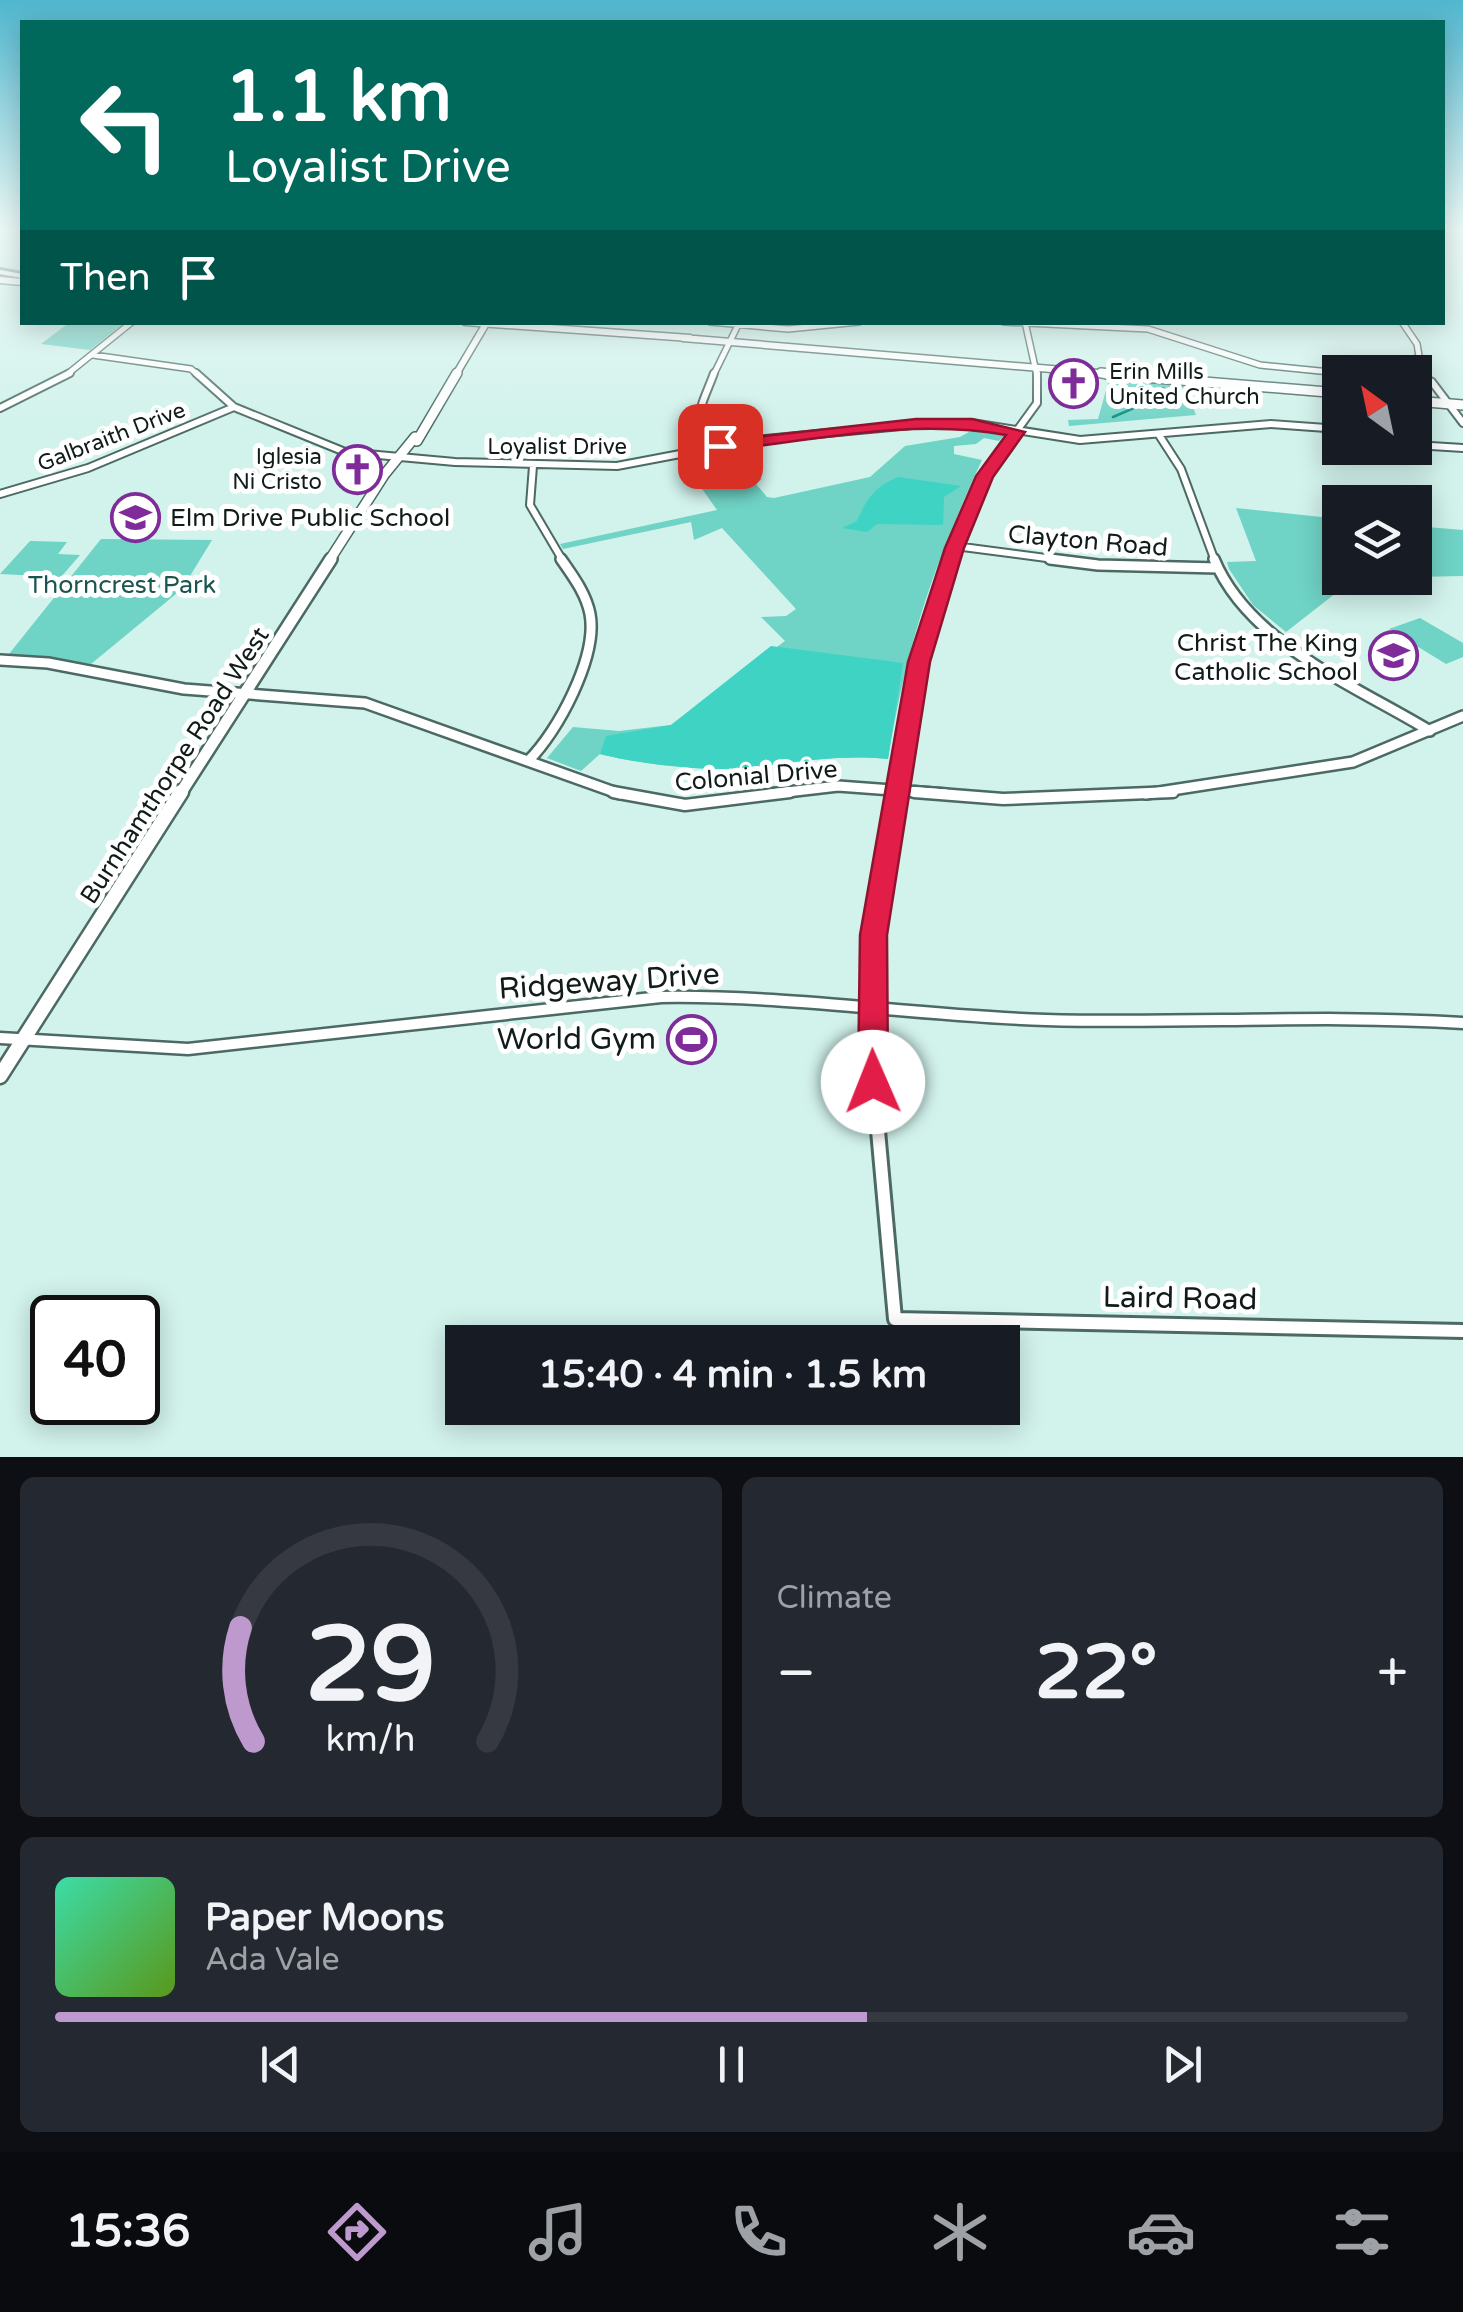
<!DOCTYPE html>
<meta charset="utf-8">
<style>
body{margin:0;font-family:"Varela Round",sans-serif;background:#242831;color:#f1f3f6;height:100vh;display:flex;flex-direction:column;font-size:38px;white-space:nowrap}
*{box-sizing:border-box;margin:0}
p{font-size:32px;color:#9ea1a6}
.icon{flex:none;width:55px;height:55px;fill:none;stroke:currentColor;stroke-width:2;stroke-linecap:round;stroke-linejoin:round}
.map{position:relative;height:1457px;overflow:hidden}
.side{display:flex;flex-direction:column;gap:20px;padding:20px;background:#0d0f14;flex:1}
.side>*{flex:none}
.banner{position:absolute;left:20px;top:20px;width:1425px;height:305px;border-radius:0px;box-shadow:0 5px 25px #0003;background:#00695c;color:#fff;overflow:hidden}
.needle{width:65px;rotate:327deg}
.tools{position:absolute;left:1322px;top:355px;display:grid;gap:20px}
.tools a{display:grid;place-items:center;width:110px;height:110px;border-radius:0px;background:#171b24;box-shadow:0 5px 25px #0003;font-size:50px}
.speed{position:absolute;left:30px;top:1295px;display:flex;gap:20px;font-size:50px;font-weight:700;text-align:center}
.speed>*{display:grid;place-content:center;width:130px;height:130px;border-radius:50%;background:#171b24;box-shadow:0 5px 25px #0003;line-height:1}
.speed .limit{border:5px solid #111;border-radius:15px;background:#fff;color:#111}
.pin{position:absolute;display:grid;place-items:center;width:85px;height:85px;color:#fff;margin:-42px;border-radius:20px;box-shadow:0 5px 15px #0006}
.me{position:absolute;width:110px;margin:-55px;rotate:359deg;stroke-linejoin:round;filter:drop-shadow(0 0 8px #0008)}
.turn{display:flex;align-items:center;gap:35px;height:210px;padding:0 40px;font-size:45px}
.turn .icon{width:130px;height:130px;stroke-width:2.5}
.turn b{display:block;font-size:70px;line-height:85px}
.then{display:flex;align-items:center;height:95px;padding:0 40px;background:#0003;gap:20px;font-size:38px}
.big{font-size:75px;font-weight:700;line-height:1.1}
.side .tile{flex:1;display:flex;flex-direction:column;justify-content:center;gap:15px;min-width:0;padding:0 35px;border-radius:15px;background:#242831}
.side .dial{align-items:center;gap:0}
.dial svg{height:260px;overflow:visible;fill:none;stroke:#363941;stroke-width:7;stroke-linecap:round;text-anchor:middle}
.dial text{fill:#f1f3f6;stroke:none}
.song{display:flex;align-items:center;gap:30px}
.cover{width:120px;height:120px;border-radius:15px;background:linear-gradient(135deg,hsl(160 70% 55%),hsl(90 70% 35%))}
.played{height:10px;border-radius:5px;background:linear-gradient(90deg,#be99cd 60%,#363941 60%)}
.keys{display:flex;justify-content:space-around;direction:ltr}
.heat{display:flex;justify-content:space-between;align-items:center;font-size:55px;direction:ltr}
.side .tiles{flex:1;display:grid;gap:20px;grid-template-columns:1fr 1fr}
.tile:last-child{grid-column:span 2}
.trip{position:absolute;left:445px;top:1325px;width:575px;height:100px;border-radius:0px;background:#171b24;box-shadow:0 5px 25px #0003;font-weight:700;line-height:100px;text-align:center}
.tabs{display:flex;height:160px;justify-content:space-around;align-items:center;background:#090b0e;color:#9ea1a6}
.tabs .icon{width:70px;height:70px}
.tabs .selected{color:#be99cd}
.tabs b{font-size:45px;color:#f1f3f6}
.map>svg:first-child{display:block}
.green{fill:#6fd3c5}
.forest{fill:#3ed3c2}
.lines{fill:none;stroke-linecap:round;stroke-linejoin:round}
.stream{stroke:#0d8b7f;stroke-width:2.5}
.minor-far4-casing{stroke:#4c6964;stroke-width:8}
.minor-far3-casing{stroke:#4c6964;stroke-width:10}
.minor-far2-casing{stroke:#4c6964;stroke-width:14}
.minor-far1-casing{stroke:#4c6964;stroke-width:15}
.minor-casing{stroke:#4c6964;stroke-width:18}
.major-far3-casing{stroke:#4c6964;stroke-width:9}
.major-far2-casing{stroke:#4c6964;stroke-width:12}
.major-far1-casing{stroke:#4c6964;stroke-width:16}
.major-casing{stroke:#4c6964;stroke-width:19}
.highway-casing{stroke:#4c6964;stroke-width:6}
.minor-far4{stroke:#fff;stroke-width:5}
.minor-far3{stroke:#fff;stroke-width:6}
.minor-far2{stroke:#fff;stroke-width:9}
.minor-far1{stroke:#fff;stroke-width:10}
.minor{stroke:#fff;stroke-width:12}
.major-far3{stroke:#fff;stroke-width:6}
.major-far2{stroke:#fff;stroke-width:9}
.major-far1{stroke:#fff;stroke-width:11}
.major{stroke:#fff;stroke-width:14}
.highway{fill:#fff;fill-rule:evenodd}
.route{fill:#e11d48;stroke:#92132f;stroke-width:2.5}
.labels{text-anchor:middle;stroke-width:10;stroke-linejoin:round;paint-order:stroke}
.far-poi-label{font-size:22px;fill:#101c1a;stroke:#fff;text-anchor:start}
.far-street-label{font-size:22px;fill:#101c1a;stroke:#fff}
.poi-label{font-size:25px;fill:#101c1a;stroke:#fff;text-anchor:start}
.street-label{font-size:25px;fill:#101c1a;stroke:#fff}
.park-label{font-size:25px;fill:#1a564f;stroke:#fff}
.near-street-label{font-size:30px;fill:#101c1a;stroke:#fff}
.near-poi-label{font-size:30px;fill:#101c1a;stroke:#fff;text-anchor:end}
</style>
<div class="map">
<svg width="1463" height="1457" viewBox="0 0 1463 1457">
<rect width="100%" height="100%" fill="#d2f2ec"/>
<path class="green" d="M70,322H124V323L90,350L41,344Z
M1109,379L1184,384L1196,415L1069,426L1068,420L1098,419Z
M976,428L1005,434L999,441L984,438L976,444L954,446V454L982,460C933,566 907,643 888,759C839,754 796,762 748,768C708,772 639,764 600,754L581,771L547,758L573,727L619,731L671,725L785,641L761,617L786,616L796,609L722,528L694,540L691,522L563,549L560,544L717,510L681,459L726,450L744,470L762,479L756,484L767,497L774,498L870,477L905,446L960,437Z
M1236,508L1340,519V578H1392L1354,579L1286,632L1253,605L1229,569L1227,562L1256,561Z
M1415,526L1463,530V576L1415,577Z
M101,539L212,540L182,589L91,664L9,654Z
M30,541L67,542L58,554L80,555L61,577L0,574Z
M1420,618L1463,643V657L1446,664L1389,629Z"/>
<path class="forest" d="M898,477L961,486L944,497L943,525L877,524L867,532L842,528L857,521C866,499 876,486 898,477Z
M771,646L903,663L888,759C839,754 796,762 748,768C707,772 640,764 600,754L606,736L671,725Z"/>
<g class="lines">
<path class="stream" d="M1113,417L1141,405L1163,388"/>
<defs>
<path id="minor-far4" d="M710,322L788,329L859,322
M1004,322L1148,329L1260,365L1340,373
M1025,322L1037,376
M93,355L191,369L199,376
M1380,372L1402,368L1419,356L1417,344L1402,322
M1415,373L1420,376
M65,376L132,322
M713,376L738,325"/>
<path id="minor-far3" d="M196,373L234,407L345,452L455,462L617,466L754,440L933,423H972L1080,440L1271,424L1340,429
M714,373C701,409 689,417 720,446
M1415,373L1432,382L1463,423
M0,408L70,373
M1159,435L1181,469L1215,561
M1415,445L1463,448
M533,466L530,505L563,561
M0,494L88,468L234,407
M955,546L1069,561
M952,561L984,476L1037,403V373"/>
<path id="minor-far2" d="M1050,559L1098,565L1218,568
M1214,559C1249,644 1356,686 1430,731
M0,660L48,663L184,689L365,703L620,794
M528,761C558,732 598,656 590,614C586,593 572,575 561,559
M770,794L838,786L946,794
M896,794L919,662L953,559
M1146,794L1353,762L1463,716"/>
<path id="minor-far1" d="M613,792L685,805L790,792
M914,792L1003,799L1173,792
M0,1038L188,1049L661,997C790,995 918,1016 1046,1020C1185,1024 1324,1014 1463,1023
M874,1088L877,906L897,792"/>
<path id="minor" d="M874,1086L895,1319L1463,1331"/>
<path id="major-far3" d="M0,280L22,282
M465,322L690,338
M683,338L1110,374
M1106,374L1128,376
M455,376L487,322"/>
<path id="major-far2" d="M1101,373L1110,374
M1106,374L1340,393
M1415,401L1463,405
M417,441L457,373
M329,561L384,475L415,437"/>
<path id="major-far1" d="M180,794L331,559"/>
<path id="major" d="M0,1076L181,792"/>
<path id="highway" d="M0,270L22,274V278L0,274Z"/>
</defs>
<use href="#minor-far4" class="minor-far4-casing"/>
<use href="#minor-far3" class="minor-far3-casing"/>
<use href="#minor-far2" class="minor-far2-casing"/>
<use href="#minor-far1" class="minor-far1-casing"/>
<use href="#minor" class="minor-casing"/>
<use href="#major-far3" class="major-far3-casing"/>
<use href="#major-far2" class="major-far2-casing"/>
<use href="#major-far1" class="major-far1-casing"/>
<use href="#major" class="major-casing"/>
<use href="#highway" class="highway-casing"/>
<use href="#minor-far4" class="minor-far4"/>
<use href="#minor-far3" class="minor-far3"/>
<use href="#minor-far2" class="minor-far2"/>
<use href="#minor-far1" class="minor-far1"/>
<use href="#minor" class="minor"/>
<use href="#major-far3" class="major-far3"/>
<use href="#major-far2" class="major-far2"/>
<use href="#major-far1" class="major-far1"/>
<use href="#major" class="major"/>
<use href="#highway" class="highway"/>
</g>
<linearGradient id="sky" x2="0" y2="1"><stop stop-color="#50b7cf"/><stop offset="0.53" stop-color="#ebf9f6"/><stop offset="1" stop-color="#ebf9f6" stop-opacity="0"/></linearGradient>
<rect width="1463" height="431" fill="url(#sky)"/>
<path class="route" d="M916,419H972L1025,432L993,477L964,548L930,662L887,935L888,1082L884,1091L873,1094L862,1091L858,1082L860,935L908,662L945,548L976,476L1006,435C913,418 814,440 720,451L712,446L720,441Z"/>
<defs>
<symbol id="church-ring" viewBox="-11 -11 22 22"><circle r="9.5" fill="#fff" stroke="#7f2b9a" stroke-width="1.5"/><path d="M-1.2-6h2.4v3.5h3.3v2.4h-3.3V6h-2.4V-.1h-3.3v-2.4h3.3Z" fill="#7f2b9a"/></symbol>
<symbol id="school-ring" viewBox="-11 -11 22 22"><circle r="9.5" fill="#fff" stroke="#7f2b9a" stroke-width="1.5"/><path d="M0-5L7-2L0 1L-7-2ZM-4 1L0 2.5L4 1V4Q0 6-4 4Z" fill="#7f2b9a"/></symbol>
<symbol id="stadium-ring" viewBox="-11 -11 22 22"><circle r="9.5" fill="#fff" stroke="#7f2b9a" stroke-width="1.5"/><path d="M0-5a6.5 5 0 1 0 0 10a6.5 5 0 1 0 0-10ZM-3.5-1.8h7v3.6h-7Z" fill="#7f2b9a"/></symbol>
</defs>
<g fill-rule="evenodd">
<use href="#church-ring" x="1046" y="356" width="55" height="55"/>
<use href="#church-ring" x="330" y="442" width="55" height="55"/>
<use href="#school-ring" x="108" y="490" width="55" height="55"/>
<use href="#school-ring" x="1366" y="628" width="55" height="55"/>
<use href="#stadium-ring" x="664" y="1012" width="55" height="55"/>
</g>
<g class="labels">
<g class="far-poi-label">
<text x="1109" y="379">Erin Mills<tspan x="1109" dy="25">United Church</tspan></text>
<text x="322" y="464" text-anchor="end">Iglesia<tspan x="322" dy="25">Ni Cristo</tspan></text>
</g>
<g class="far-street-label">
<text transform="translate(111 436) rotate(-21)" y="8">Galbraith Drive</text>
<text x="557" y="454">Loyalist Drive</text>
</g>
<g class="poi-label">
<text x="170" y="526">Elm Drive Public School</text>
<text x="1358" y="651" text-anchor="end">Christ The King<tspan x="1358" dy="29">Catholic School</tspan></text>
</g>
<g class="street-label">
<text transform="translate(1088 540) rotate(5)" y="9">Clayton Road</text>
<text transform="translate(174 765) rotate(-57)" y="9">Burnhamthorpe Road West</text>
<text transform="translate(756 775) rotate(-5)" y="9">Colonial Drive</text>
</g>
<g class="park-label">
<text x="122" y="593">Thorncrest Park</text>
</g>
<g class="near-street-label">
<text transform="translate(609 981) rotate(-4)" y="10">Ridgeway Drive</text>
<text transform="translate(1180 1298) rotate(1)" y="10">Laird Road</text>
</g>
<g class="near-poi-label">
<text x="656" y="1049">World Gym</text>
</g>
</g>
</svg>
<div class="tools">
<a><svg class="needle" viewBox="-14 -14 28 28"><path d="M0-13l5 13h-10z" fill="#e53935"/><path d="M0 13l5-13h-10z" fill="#9ea1a6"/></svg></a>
<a><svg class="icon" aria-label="layers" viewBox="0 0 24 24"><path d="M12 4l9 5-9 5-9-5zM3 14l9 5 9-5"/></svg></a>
</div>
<div class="speed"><div class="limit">40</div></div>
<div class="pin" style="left:720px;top:446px;background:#d93025"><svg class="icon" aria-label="arrive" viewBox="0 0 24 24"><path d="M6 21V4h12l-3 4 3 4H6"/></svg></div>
<svg class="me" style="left:873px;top:1082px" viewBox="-20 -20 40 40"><circle r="19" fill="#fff"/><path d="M0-13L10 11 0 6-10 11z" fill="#e11d48"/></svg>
<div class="trip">15:40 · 4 min · 1.5 km</div>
<div class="banner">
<div class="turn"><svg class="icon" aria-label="left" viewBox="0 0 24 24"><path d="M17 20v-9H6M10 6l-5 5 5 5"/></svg><div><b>1.1 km</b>Loyalist Drive</div></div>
<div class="then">Then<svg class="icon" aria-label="arrive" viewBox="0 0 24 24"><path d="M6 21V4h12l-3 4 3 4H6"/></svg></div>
</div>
</div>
<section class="side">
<div class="tiles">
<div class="tile dial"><svg viewBox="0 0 100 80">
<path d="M14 69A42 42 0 1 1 86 69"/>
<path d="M14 69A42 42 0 0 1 10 34" stroke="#be99cd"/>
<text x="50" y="56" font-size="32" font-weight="700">29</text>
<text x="50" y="72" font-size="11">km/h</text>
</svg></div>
<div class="tile"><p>Climate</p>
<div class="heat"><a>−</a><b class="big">22°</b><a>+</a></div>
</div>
<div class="tile">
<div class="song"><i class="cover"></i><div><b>Paper Moons</b><p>Ada Vale</p></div></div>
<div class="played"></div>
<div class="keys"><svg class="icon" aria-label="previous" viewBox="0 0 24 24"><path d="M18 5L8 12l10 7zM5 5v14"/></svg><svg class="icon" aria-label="pause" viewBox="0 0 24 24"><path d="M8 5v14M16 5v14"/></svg><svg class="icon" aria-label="next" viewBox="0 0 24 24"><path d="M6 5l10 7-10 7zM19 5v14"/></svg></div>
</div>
</div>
</section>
<nav class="tabs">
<b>15:36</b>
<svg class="icon selected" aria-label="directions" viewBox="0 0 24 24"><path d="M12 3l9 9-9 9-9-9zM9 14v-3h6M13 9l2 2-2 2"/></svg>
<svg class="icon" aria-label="music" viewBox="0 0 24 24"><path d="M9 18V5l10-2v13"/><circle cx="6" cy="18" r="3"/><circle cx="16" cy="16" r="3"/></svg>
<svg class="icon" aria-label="phone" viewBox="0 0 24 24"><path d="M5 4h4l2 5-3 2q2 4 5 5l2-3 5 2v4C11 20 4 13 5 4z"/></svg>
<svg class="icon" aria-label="climate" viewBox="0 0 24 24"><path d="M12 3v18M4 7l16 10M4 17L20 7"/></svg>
<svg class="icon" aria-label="car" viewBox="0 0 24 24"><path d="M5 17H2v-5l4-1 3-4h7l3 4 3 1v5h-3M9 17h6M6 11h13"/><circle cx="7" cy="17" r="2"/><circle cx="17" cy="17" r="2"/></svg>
<svg class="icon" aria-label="filters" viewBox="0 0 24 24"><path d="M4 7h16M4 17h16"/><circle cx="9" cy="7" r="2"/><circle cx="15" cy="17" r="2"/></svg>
</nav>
